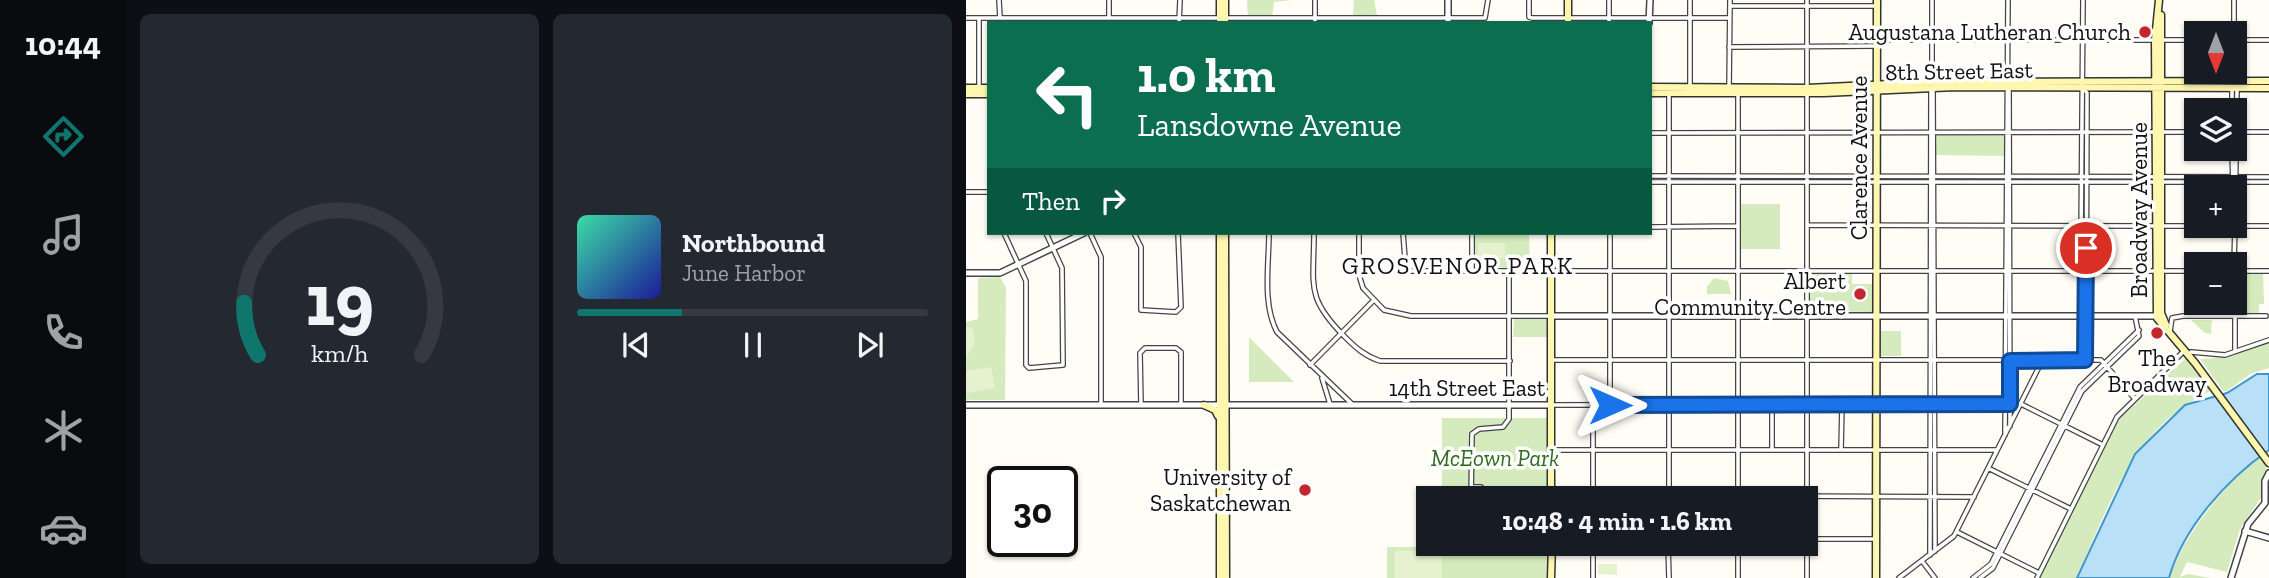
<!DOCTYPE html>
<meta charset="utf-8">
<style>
body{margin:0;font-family:"Zilla Slab",serif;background:#242831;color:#f1f3f6;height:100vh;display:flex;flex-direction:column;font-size:26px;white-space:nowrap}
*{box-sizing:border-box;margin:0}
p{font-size:23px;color:#9ea1a6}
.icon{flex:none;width:38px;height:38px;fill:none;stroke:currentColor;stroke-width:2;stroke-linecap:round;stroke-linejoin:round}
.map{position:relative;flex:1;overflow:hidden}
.details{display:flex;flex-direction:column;gap:14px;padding:14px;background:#0d0f14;width:840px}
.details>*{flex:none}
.guide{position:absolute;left:21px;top:21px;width:665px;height:214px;border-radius:0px;box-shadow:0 2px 5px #0004;background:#0b6e4f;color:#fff;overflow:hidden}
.needle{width:46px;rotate:180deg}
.fabs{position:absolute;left:1218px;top:21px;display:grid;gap:14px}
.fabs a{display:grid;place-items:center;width:63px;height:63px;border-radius:0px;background:#171b24;box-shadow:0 2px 5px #0004;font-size:35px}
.speed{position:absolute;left:21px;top:466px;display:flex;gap:14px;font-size:35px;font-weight:700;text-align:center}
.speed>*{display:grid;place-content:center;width:91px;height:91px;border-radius:50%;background:#171b24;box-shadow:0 2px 5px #0004;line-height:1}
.speed .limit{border:4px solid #111;border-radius:10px;background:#fff;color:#111}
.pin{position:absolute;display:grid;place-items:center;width:60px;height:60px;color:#fff;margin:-30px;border:4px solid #fff;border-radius:50%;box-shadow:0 2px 7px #0007}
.me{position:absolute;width:77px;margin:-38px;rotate:90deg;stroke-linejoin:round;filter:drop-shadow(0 0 5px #0008)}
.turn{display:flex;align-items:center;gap:24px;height:147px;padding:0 35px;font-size:32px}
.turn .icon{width:91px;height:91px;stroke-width:2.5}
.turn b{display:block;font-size:49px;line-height:60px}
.then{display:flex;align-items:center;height:66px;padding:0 35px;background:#0003;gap:14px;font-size:26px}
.details .card{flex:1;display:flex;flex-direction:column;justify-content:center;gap:10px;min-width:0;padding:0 24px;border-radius:10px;background:#242831}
.details .dial{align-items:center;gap:0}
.dial svg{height:182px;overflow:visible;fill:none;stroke:#363941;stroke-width:7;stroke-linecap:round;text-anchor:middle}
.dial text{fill:#f1f3f6;stroke:none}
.song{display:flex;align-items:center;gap:21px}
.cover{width:84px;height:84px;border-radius:10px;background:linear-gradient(135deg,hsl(160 70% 55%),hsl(240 70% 35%))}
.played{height:7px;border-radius:4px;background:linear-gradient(90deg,#0f766e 30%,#363941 30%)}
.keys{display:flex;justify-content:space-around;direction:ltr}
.details .tiles{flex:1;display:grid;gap:14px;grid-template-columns:repeat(2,1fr)}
.trip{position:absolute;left:450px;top:486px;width:402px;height:70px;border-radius:0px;background:#171b24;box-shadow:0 2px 5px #0004;font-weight:700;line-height:70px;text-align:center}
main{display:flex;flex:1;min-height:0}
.menu{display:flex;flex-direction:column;width:126px;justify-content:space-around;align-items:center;background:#090b0e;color:#9ea1a6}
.menu .icon{width:49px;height:49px}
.menu .current{color:#0f766e}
.menu b{font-size:32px;color:#f1f3f6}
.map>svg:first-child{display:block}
.green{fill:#d5ebbd}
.pitch{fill:#e6f2cf}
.water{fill:#b9e0f7;stroke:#3f96cf;stroke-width:2}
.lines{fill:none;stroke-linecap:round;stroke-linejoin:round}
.minor-casing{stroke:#444;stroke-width:6}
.tertiary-casing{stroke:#444;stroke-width:8}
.secondary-casing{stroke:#333;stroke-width:9}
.minor{stroke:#fff;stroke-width:3.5}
.tertiary{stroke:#fff;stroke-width:5}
.secondary{stroke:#fff6b0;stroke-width:6}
.route-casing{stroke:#114b97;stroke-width:18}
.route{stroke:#1a73e8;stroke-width:12}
.poi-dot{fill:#c4262e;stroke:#fff;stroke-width:2.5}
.labels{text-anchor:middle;stroke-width:7;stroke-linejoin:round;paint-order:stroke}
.poi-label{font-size:23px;fill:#111;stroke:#fff;text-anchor:end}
.street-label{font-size:23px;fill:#111;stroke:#fff}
.park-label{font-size:23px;font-style:italic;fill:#2f6b1f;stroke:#fff}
.neighbourhood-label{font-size:24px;letter-spacing:2px;fill:#111;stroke:#fff}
</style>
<main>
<nav class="menu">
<b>10:44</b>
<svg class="icon current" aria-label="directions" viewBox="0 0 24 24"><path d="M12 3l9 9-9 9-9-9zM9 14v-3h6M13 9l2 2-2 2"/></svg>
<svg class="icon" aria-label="music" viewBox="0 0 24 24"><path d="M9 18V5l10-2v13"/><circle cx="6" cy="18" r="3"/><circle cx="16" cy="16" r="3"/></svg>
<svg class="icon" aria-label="phone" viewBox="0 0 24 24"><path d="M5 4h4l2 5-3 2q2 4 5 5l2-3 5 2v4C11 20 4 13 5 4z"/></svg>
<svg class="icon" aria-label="climate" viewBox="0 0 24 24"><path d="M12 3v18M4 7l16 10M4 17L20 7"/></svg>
<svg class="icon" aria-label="car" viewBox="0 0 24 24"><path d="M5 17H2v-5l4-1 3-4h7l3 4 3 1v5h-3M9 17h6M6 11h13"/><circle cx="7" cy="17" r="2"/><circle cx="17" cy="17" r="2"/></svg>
</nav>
<section class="details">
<div class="tiles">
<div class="card dial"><svg viewBox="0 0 100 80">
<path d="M14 69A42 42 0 1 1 86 69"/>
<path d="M14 69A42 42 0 0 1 8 46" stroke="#0f766e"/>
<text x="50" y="56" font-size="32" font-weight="700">19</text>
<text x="50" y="72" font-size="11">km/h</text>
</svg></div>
<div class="card">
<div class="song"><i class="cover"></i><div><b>Northbound</b><p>June Harbor</p></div></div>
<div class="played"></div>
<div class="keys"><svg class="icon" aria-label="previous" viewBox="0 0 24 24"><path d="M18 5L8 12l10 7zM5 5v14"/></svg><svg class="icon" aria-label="pause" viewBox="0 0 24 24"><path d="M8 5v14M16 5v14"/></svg><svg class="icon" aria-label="next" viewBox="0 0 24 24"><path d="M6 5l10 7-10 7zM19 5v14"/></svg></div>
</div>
</div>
</section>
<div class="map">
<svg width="1303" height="578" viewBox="0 0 1303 578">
<rect width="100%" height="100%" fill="#fffdf5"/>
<path class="green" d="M281,0H326L308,2L306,18H282Z
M388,0H408L411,15H387Z
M1039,132V156L968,155L969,133Z
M772,204H814V249H772Z
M508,233H563L564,269L508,266Z
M1297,273L1298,304H1293V314H1274L1273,274Z
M844,274H886V284H906V312L843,311Z
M34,277L40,288L39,400H0V322L12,319V278Z
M748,278L762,281L765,294H741V286Z
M548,319H580L582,337H547Z
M1225,320H1246L1245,334L1239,333Z
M914,331H935V356H915Z
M283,337L328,382H283Z
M1303,343V368L1284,374L1261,391H1257L1234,359L1260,357Z
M1220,358L1246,390C1165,429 1145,503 1110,578H1071L1153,419Z
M476,418H582L583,499H476Z
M1303,450L1296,496L1274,529L1261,572L1221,562L1214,577L1222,574L1244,578H1204C1215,537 1267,473 1303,450Z
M477,544H583L582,578H421V547H476Z"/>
<path class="pitch" d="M512,243H539V258H512Z
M0,327L6,328C12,338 7,349 0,356Z
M25,367L29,388L0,393V371Z
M640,544H666V553H640Z
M429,551H476V578H429Z
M632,564H651V575L632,574Z"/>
<path class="water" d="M1291,374H1303V450C1261,479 1217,528 1203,578H1111L1169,454L1219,405L1261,393Z"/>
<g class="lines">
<defs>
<path id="minor" d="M33,0L34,18
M143,0V18
M349,0V23
M563,0V17L566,18H763
M841,0V88
M764,6H910
M0,18H253
M261,18H519L522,0
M213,23L214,0
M643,23V0
M1268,33V0
M910,40H1230
M1269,40H1303
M763,47L910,46
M1269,58L1271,80
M1266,72V80
M966,82V0
M724,86V0
M1117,88L1121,93L1120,360
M13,89V18
M763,89L764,0
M967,89L969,551
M1043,89L1044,426
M1266,110V88
M1269,132H1303
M684,133L1230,132
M1266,149L1267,187
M684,176L1303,177
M684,182H1303
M0,192H23
M841,225L1189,226
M1269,225L1271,88
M1197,226H1303
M684,227L772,226
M38,233L60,281V365L63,368L97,365L96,268L80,233
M124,233L135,257V405
M168,233L175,247V310L210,312L215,307L212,233
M303,233C303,264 296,304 311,332L386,404
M348,233C348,286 339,297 379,337C390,348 399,356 414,361H544
M393,233V275L397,288L418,310L445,316H583
M437,233L440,271H543V419L537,427L513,429L506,434L505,499
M506,233V271
M1268,264L1269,226
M586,271H1230
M1269,271H1303
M1269,303V351
M1204,331L1206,318L1217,316H1300
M1225,352L1259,355L1303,340
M586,360H1135L1169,399
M1114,360L1117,0
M344,365L407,301
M356,378L364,404
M1055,404L1137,445
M175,405L174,353L179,348H210L215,352V405
M586,405L1044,404
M627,405V499
M644,405V233
M806,406V450
M1039,435L1042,0
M586,450H1031
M875,450L876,406
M1022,468L1105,509
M505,487H515L516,499
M772,494V93
M586,495L1008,497
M703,499V93
M991,532L1073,573
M840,539H910
M627,544V578
M702,544L703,578
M964,555L965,89
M956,561L969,578
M772,578V544
M841,578V94
M933,578L988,536L1076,361
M1007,578L1025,564L1114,387L1173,330
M1014,578L1027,568L1116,391L1173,336L1169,316
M1071,578L1151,417L1218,351"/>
<path id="tertiary" d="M482,0V23
M683,23L684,0
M0,273H34L118,233
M586,316H1192
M0,405H586
M1279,531L1303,538
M1265,578L1282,524L1299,503V481L1303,473"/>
<path id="secondary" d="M254,0V23
M259,0V23
M1193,0L1189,40L1191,318L1229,363L1303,463
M1195,15V313L1200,325
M602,23V0
M684,87L841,88L966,82L1303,81
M0,88H23
M684,93H858L990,87L1303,88
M0,94H23
M254,233V578
M259,233L260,578
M585,233V499
M238,405L249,410L252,416
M585,578L586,544
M910,578L911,0"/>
</defs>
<use href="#minor" class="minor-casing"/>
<use href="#tertiary" class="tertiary-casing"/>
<use href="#secondary" class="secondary-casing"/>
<use href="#minor" class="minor"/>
<use href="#tertiary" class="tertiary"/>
<use href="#secondary" class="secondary"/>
</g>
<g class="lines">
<defs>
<path id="route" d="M644,405L1044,404V361L1119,360L1120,248"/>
</defs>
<use href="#route" class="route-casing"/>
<use href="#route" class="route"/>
</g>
<g class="poi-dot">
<circle cx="1179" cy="32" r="7"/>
<circle cx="894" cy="294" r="7"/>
<circle cx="1191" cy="333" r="7"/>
<circle cx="339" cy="490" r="7"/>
</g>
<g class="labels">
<g class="poi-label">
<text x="1165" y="40">Augustana Lutheran Church</text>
<text x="880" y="289">Albert<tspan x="880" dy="26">Community Centre</tspan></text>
<text x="1191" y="366" text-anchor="middle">The<tspan x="1191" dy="26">Broadway</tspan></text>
<text x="325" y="485">University of<tspan x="325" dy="26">Saskatchewan</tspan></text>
</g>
<g class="street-label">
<text transform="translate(993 71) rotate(-1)" y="8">8th Street East</text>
<text transform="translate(893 158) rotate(-90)" y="8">Clarence Avenue</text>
<text transform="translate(1173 210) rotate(-90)" y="8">Broadway Avenue</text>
<text x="501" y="396">14th Street East</text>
</g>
<g class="park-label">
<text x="529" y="466">McEown Park</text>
</g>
<g class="neighbourhood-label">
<text x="492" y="274">GROSVENOR PARK</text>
</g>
</g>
</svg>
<div class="fabs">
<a><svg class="needle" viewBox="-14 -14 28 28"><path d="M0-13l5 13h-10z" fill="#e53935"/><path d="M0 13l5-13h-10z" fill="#9ea1a6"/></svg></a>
<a><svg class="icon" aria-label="layers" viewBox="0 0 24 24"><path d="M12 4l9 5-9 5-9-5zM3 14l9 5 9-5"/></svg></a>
<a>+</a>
<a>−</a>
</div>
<div class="speed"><div class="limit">30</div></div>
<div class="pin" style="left:1120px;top:248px;background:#d93025"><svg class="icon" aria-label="arrive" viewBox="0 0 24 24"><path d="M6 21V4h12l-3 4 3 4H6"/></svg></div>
<svg class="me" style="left:644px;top:405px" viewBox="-20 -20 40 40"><path d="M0-17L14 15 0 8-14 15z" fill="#1a73e8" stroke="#fff" stroke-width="4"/></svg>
<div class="trip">10:48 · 4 min · 1.6 km</div>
<div class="guide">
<div class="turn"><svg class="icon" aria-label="left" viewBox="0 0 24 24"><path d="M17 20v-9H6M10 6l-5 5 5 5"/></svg><div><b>1.0 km</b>Lansdowne Avenue</div></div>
<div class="then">Then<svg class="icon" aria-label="right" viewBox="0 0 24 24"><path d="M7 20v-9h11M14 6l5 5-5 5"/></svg></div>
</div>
</div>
</main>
